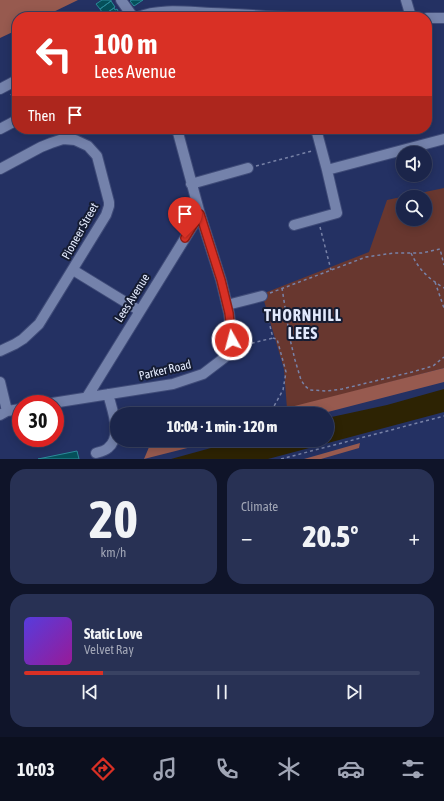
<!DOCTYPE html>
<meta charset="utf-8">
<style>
body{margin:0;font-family:"Asap Condensed",sans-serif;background:#283154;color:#f1f3f6;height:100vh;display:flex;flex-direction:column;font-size:15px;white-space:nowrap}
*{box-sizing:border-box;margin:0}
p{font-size:13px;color:#a0a5b5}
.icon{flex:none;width:22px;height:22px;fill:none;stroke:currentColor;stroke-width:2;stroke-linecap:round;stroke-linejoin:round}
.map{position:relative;height:459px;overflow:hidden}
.sheet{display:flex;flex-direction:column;gap:10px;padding:10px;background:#0f1429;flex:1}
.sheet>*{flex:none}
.hud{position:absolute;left:12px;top:12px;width:420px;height:122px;border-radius:16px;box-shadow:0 2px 10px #0003,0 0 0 1px #394262;background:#d93025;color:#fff;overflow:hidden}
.tools{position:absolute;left:396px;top:146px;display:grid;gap:8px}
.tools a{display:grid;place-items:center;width:36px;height:36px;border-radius:50%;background:#1b254a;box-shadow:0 2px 10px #0003,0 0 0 1px #394262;font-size:20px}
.speed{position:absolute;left:12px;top:395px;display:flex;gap:8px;font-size:20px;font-weight:700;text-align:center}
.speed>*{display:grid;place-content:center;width:52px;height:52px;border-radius:50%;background:#1b254a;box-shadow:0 2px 10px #0003,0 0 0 1px #394262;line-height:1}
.speed .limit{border:6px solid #d22;background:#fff;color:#111}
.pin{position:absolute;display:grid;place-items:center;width:34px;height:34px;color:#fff;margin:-41px -17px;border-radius:50% 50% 50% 0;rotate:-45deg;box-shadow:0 0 4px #0007}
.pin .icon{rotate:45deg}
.me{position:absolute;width:44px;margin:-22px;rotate:353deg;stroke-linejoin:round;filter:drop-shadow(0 0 3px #0008)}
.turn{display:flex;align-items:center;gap:14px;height:84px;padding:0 16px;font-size:18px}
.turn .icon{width:52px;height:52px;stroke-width:2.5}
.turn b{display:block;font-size:28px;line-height:34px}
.then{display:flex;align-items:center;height:38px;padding:0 16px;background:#0003;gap:8px;font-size:15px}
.big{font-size:30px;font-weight:800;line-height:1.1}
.sheet .widget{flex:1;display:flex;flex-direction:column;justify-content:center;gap:6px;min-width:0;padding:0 14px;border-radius:16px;background:#283154}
.sheet .dial{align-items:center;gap:0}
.dial b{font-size:52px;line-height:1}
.song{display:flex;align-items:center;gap:12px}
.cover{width:48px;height:48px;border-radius:6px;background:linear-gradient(135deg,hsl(250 70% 55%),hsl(300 70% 35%))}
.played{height:4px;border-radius:2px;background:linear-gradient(90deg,#d93025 20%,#394262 20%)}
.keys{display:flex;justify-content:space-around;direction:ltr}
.heat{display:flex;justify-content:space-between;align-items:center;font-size:22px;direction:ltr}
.sheet .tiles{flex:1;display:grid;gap:10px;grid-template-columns:1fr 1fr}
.widget:last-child{grid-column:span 2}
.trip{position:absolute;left:110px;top:407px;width:224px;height:40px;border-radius:20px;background:#1b254a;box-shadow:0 2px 10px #0003,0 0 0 1px #394262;font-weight:800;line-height:40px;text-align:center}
.dock{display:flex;height:64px;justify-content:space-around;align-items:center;background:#0b0f1e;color:#a0a5b5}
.dock .icon{width:28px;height:28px}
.dock .current{color:#d93025}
.dock b{font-size:18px;color:#f1f3f6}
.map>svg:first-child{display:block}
.green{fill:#68372f;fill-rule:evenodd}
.forest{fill:#975a4f}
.water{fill:#2d2303}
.building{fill:#05505a;stroke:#2b8b9a}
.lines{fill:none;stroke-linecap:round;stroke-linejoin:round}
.minor-casing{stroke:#3f4b78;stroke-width:12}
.path{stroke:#7882a7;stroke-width:1.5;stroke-dasharray:3 3;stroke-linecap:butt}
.minor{stroke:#7482ab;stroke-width:10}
.route-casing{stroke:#8d1f18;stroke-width:10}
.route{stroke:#d93025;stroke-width:7}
.labels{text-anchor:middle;stroke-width:4;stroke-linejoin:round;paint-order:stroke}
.street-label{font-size:12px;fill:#e2e9fc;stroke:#151c32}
.district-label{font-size:16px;font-weight:bold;letter-spacing:1px;fill:#e2e9fc;stroke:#151c32}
</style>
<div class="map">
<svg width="444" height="459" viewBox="0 0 444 459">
<rect width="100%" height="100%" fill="#243163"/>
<path class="green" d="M444,188V368L287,409L284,369L262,294L369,252L387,200ZM403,197H425V219H403Z"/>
<path class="forest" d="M0,0H78L43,17H17V30L0,38Z
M444,368V382L320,414H263Z
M152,440H219L144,459Z
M360,443L359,448L321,459H304Z"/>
<path class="water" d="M444,389V412L268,459H171L240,440H327V418L387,405Z"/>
<path class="building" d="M102,0H111V1L100,9L96,4Z
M132,0H143L134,6L130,1Z
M111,1L115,7L104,15L100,9Z
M114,8L115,10L117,9L120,15L117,17H105L109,14L108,12Z
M77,451L79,459H38Z"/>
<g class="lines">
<defs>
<path id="minor" d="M121,0L133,17
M406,0L411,17
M138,17C159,8 188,12 211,13C238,14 265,16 291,17
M427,18H444
M0,89L17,80
M0,129L17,120
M316,129L327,170L444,139
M0,169L41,147L51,143L63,139L75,140L88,146L97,156L109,202V206L106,215L39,324L23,339L15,344L0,351
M191,184L248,168
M294,225L337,213L327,170
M73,270L140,311
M227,305L262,296
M0,382L7,411
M87,397L200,214
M46,404L173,384L203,374L224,358L232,340L229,313L221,280L200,214L177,129
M0,415L7,411L21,409
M96,453C100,452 105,451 108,448C123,436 112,410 108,394"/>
</defs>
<use href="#minor" class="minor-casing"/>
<path class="path" d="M11,94L17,106
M256,166L312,151
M320,227L331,270
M411,253C419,270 428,278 444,288
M435,282L444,308
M282,288L290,339L295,360L301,380L305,386L310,390L327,391L342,389L412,372L433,366L444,357
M270,293L366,257L394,253H422L440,249L444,265
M240,346L273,338
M240,414L273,408L283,390L286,372L277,339L273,338L265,306
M281,459L444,416"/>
<use href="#minor" class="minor"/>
</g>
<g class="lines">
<defs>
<path id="route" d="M185,238L200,214L221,280L229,313L232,340"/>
</defs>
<use href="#route" class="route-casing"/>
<use href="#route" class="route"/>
</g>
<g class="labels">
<g class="street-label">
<text transform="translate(80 231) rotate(-61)" y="4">Pioneer Street</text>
<text transform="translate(132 298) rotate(-58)" y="4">Lees Avenue</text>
<text transform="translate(165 370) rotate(-13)" y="4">Parker Road</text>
</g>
<g class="district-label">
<text x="303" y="321">THORNHILL<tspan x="303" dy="18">LEES</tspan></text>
</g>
</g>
</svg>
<div class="tools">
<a><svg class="icon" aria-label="sound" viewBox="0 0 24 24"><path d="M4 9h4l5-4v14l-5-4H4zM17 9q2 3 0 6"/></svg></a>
<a><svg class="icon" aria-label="search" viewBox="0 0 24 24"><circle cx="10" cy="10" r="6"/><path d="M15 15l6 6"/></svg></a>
</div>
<div class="speed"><div class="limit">30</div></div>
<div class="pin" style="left:185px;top:238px;background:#d93025"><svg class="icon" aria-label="arrive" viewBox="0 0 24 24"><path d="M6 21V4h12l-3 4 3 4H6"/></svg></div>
<svg class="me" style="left:232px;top:340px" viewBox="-20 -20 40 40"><circle r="17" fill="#d93025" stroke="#fff" stroke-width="3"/><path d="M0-11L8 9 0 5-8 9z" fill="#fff"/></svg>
<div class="trip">10:04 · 1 min · 120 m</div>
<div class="hud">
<div class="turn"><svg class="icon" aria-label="left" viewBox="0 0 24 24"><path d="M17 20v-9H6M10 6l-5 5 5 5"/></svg><div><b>100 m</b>Lees Avenue</div></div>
<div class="then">Then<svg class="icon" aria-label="arrive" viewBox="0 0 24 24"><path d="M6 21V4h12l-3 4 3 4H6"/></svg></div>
</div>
</div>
<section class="sheet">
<div class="tiles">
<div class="widget dial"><b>20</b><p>km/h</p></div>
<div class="widget"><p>Climate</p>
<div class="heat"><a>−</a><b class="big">20.5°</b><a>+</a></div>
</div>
<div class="widget">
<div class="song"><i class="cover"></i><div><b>Static Love</b><p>Velvet Ray</p></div></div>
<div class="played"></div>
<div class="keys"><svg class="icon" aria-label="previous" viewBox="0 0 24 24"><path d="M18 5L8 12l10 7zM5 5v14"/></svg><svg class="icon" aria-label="pause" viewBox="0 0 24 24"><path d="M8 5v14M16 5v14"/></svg><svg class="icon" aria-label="next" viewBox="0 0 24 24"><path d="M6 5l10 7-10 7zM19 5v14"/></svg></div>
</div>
</div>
</section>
<nav class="dock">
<b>10:03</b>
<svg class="icon current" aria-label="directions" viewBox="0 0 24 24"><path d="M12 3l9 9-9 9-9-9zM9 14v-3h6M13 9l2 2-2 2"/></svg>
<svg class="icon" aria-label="music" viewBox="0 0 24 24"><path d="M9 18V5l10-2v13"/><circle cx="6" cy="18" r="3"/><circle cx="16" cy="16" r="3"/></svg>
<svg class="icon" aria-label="phone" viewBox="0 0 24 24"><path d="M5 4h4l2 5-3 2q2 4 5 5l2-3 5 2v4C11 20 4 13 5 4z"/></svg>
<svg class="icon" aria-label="climate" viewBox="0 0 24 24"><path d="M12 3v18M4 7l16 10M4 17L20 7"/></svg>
<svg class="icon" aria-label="car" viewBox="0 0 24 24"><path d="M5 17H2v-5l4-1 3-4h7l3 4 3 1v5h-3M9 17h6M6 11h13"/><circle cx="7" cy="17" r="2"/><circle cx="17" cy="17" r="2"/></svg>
<svg class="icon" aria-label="filters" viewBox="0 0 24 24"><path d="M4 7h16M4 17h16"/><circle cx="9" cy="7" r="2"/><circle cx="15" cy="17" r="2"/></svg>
</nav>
